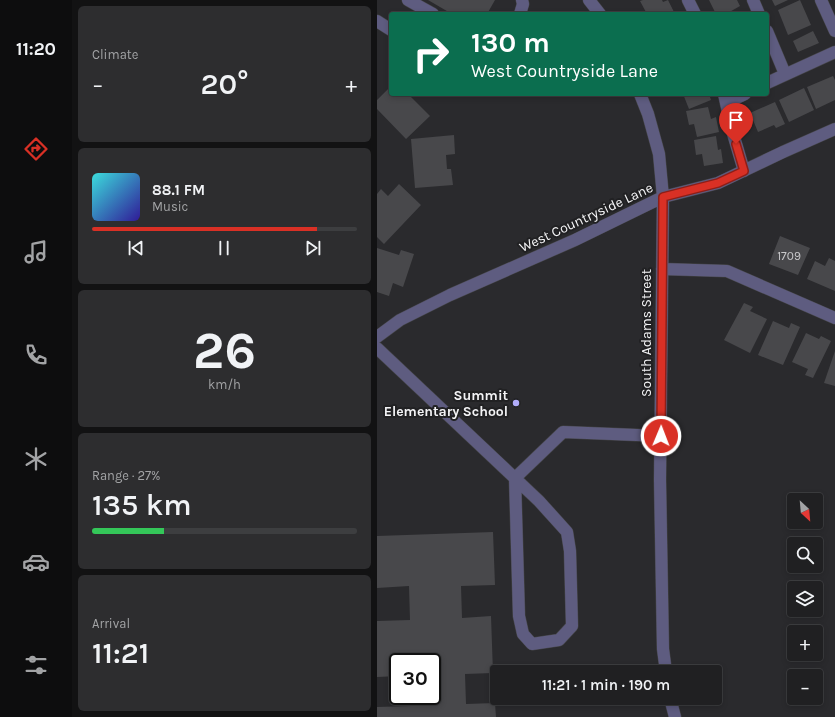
<!DOCTYPE html>
<meta charset="utf-8">
<style>
body{margin:0;font-family:Karla,sans-serif;background:#2d2d2f;color:#f1f3f6;height:100vh;display:flex;flex-direction:column;font-size:15px;white-space:nowrap}
*{box-sizing:border-box;margin:0}
p{font-size:13px;color:#a2a3a5}
.icon{flex:none;width:22px;height:22px;fill:none;stroke:currentColor;stroke-width:2;stroke-linecap:round;stroke-linejoin:round}
.map{position:relative;flex:1;overflow:hidden}
.details{display:flex;flex-direction:column;gap:6px;padding:6px;background:#121213;width:305px}
.details>*{flex:none}
.hud{position:absolute;left:12px;top:12px;width:380px;height:84px;border-radius:4px;box-shadow:0 2px 6px #0003,0 0 0 1px #3d3e40;background:#0b6e4f;color:#fff;overflow:hidden}
.needle{width:26px;rotate:154deg}
.fabs{position:absolute;left:410px;top:493px;display:grid;gap:8px}
.fabs a{display:grid;place-items:center;width:36px;height:36px;border-radius:4px;background:#202022;box-shadow:0 2px 6px #0003,0 0 0 1px #3d3e40;font-size:20px}
.speed{position:absolute;left:12px;top:653px;display:flex;gap:8px;font-size:20px;font-weight:700;text-align:center}
.speed>*{display:grid;place-content:center;width:52px;height:52px;border-radius:50%;background:#202022;box-shadow:0 2px 6px #0003,0 0 0 1px #3d3e40;line-height:1}
.speed .limit{border:2px solid #111;border-radius:6px;background:#fff;color:#111}
.pin{position:absolute;display:grid;place-items:center;width:34px;height:34px;color:#fff;margin:-41px -17px;border-radius:50% 50% 50% 0;rotate:-45deg;box-shadow:0 0 4px #0007}
.pin .icon{rotate:45deg}
.me{position:absolute;width:44px;margin:-22px;rotate:1deg;stroke-linejoin:round;filter:drop-shadow(0 0 3px #0008)}
.turn{display:flex;align-items:center;gap:14px;height:84px;padding:0 16px;font-size:18px}
.turn .icon{width:52px;height:52px;stroke-width:2.5}
.turn b{display:block;font-size:28px;line-height:34px}
.big{font-size:30px;font-weight:600;line-height:1.1}
.details .widget{flex:1;display:flex;flex-direction:column;justify-content:center;gap:6px;min-width:0;padding:0 14px;border-radius:6px;background:#2d2d2f}
.details .dial{align-items:center;gap:0}
.dial b{font-size:52px;line-height:1}
.song{display:flex;align-items:center;gap:12px}
.cover{width:48px;height:48px;border-radius:6px;background:linear-gradient(135deg,hsl(180 70% 55%),hsl(250 70% 35%))}
.played{height:4px;border-radius:2px;background:linear-gradient(90deg,#d93025 85%,#3d3e40 85%)}
.keys{display:flex;justify-content:space-around;direction:ltr}
.heat{display:flex;justify-content:space-between;align-items:center;font-size:22px;direction:ltr}
.charge{height:6px;border-radius:3px;background:linear-gradient(90deg,#34c759 27%,#3d3e40 0)}
.trip{position:absolute;left:113px;top:665px;width:232px;height:40px;border-radius:4px;background:#202022;box-shadow:0 2px 6px #0003,0 0 0 1px #3d3e40;font-weight:600;line-height:40px;text-align:center}
main{display:flex;flex:1;min-height:0}
.tabs{display:flex;flex-direction:column;width:72px;justify-content:space-around;align-items:center;background:#0d0d0e;color:#a2a3a5}
.tabs .icon{width:28px;height:28px}
.tabs .on{color:#d93025}
.tabs b{font-size:18px;color:#f1f3f6}
.map>svg:first-child{display:block}
.building{fill:#48484b}
.lines{fill:none;stroke-linecap:round;stroke-linejoin:round}
.minor-casing{stroke:#464649;stroke-width:13}
.minor{stroke:#5e5c80;stroke-width:12}
.route-casing{stroke:#8d1f18;stroke-width:10}
.route{stroke:#d93025;stroke-width:7}
.poi-dot{fill:#b1adfa;stroke:#212123;stroke-width:1.5}
.labels{text-anchor:middle;stroke-width:4;stroke-linejoin:round;paint-order:stroke}
.number-label{font-size:12px;fill:#c9c9cb}
.street-label{font-size:14px;fill:#f4f4f6;stroke:#212123}
.poi-label{font-size:14px;font-weight:bold;fill:#f4f4f6;stroke:#212123;text-anchor:end}
</style>
<main>
<nav class="tabs">
<b>11:20</b>
<svg class="icon on" aria-label="directions" viewBox="0 0 24 24"><path d="M12 3l9 9-9 9-9-9zM9 14v-3h6M13 9l2 2-2 2"/></svg>
<svg class="icon" aria-label="music" viewBox="0 0 24 24"><path d="M9 18V5l10-2v13"/><circle cx="6" cy="18" r="3"/><circle cx="16" cy="16" r="3"/></svg>
<svg class="icon" aria-label="phone" viewBox="0 0 24 24"><path d="M5 4h4l2 5-3 2q2 4 5 5l2-3 5 2v4C11 20 4 13 5 4z"/></svg>
<svg class="icon" aria-label="climate" viewBox="0 0 24 24"><path d="M12 3v18M4 7l16 10M4 17L20 7"/></svg>
<svg class="icon" aria-label="car" viewBox="0 0 24 24"><path d="M5 17H2v-5l4-1 3-4h7l3 4 3 1v5h-3M9 17h6M6 11h13"/><circle cx="7" cy="17" r="2"/><circle cx="17" cy="17" r="2"/></svg>
<svg class="icon" aria-label="filters" viewBox="0 0 24 24"><path d="M4 7h16M4 17h16"/><circle cx="9" cy="7" r="2"/><circle cx="15" cy="17" r="2"/></svg>
</nav>
<section class="details">
<div class="widget"><p>Climate</p>
<div class="heat"><a>−</a><b class="big">20°</b><a>+</a></div>
</div>
<div class="widget">
<div class="song"><i class="cover"></i><div><b>88.1 FM</b><p>Music</p></div></div>
<div class="played"></div>
<div class="keys"><svg class="icon" aria-label="previous" viewBox="0 0 24 24"><path d="M18 5L8 12l10 7zM5 5v14"/></svg><svg class="icon" aria-label="pause" viewBox="0 0 24 24"><path d="M8 5v14M16 5v14"/></svg><svg class="icon" aria-label="next" viewBox="0 0 24 24"><path d="M6 5l10 7-10 7zM19 5v14"/></svg></div>
</div>
<div class="widget dial"><b>26</b><p>km/h</p></div>
<div class="widget"><p>Range · 27%</p><b class="big">135 km</b><div class="charge"></div></div>
<div class="widget"><p>Arrival</p><b class="big">11:21</b></div>
</section>
<div class="map">
<svg width="458" height="717" viewBox="0 0 458 717">
<rect width="100%" height="100%" fill="#2a2a2d"/>
<path class="building" d="M51,0H118L110,14H75Z
M266,0H285L286,2L291,0L298,14H270L263,1Z
M332,0H360L363,6L349,14H339Z
M395,0H411L398,6Z
M423,0L434,25L411,35L401,10Z
M436,31L442,43L421,52L416,41Z
M456,76L458,80V100L439,109L430,87Z
M14,86V94H31L53,116L29,139L0,109V100Z
M427,88L437,110L412,122L402,100Z
M306,94H332L334,100L312,109Z
M398,102L408,124L399,128L397,125L381,132L373,113Z
M331,107L334,119L339,117L342,132L320,137L317,124L312,125L309,111Z
M77,135L78,154L69,155L70,169H74L76,185L38,188L34,139Z
M339,136L341,150L344,149L346,163L327,166L325,154L319,155L317,140Z
M22,184L44,205L7,244L0,237V194L4,189L11,196Z
M403,236L433,248L421,275L392,264Z
M0,248L22,255L24,250L37,254L26,287L16,283L12,296L0,292Z
M452,258L458,261V291L430,279L438,261L448,266Z
M367,303L376,307L373,311L390,319L373,353L347,340Z
M396,321L412,328L414,323L423,327L406,365L381,355Z
M429,333L442,339L444,336L454,341L436,378L428,375L431,369L415,362Z
M458,351V386L447,383Z
M116,532L118,585L84,586L85,618L114,616L116,673L88,674L89,704L118,703L119,717H0V707L34,706V696H55V662H21V676L0,677V621L33,620L32,586L0,588V536Z"/>
<g class="lines">
<defs>
<path id="minor" d="M31,0L56,14
M212,0L223,14
M311,0L318,14
M376,0L382,14
M444,0L458,31
M143,14L146,4L145,0
M0,21L14,30
M390,31L408,74
M390,83L458,52
M263,94L271,114L282,154L286,197L283,480L286,649L289,672
M347,94L355,130L367,171
M349,103L368,94
M285,269L350,271L458,318
M0,337L23,320L73,295L198,240L286,197L341,183L406,152L458,129
M0,348L162,501L190,532L193,551L195,626L182,640L155,644L146,634L142,616L138,478
M138,478L186,432L284,436
M293,698L298,717"/>
</defs>
<use href="#minor" class="minor-casing"/>
<use href="#minor" class="minor"/>
</g>
<g class="lines">
<defs>
<path id="route" d="M284,436L286,197L341,183L367,171L359,144"/>
</defs>
<use href="#route" class="route-casing"/>
<use href="#route" class="route"/>
</g>
<circle class="poi-dot" cx="139" cy="403" r="4"/>
<g class="labels">
<g class="number-label">
<text x="412" y="260">1709</text>
</g>
<g class="street-label">
<text transform="translate(209 217) rotate(-25)" y="5">West Countryside Lane</text>
<text transform="translate(269 333) rotate(-90)" y="5">South Adams Street</text>
</g>
<g class="poi-label">
<text x="131" y="400">Summit<tspan x="131" dy="16">Elementary School</tspan></text>
</g>
</g>
</svg>
<div class="fabs">
<a><svg class="needle" viewBox="-14 -14 28 28"><path d="M0-13l5 13h-10z" fill="#e53935"/><path d="M0 13l5-13h-10z" fill="#a2a3a5"/></svg></a>
<a><svg class="icon" aria-label="search" viewBox="0 0 24 24"><circle cx="10" cy="10" r="6"/><path d="M15 15l6 6"/></svg></a>
<a><svg class="icon" aria-label="layers" viewBox="0 0 24 24"><path d="M12 4l9 5-9 5-9-5zM3 14l9 5 9-5"/></svg></a>
<a>+</a>
<a>−</a>
</div>
<div class="speed"><div class="limit">30</div></div>
<div class="pin" style="left:359px;top:144px;background:#d93025"><svg class="icon" aria-label="arrive" viewBox="0 0 24 24"><path d="M6 21V4h12l-3 4 3 4H6"/></svg></div>
<svg class="me" style="left:284px;top:436px" viewBox="-20 -20 40 40"><circle r="17" fill="#d93025" stroke="#fff" stroke-width="3"/><path d="M0-11L8 9 0 5-8 9z" fill="#fff"/></svg>
<div class="trip">11:21 · 1 min · 190 m</div>
<div class="hud">
<div class="turn"><svg class="icon" aria-label="right" viewBox="0 0 24 24"><path d="M7 20v-9h11M14 6l5 5-5 5"/></svg><div><b>130 m</b>West Countryside Lane</div></div>
</div>
</div>
</main>
